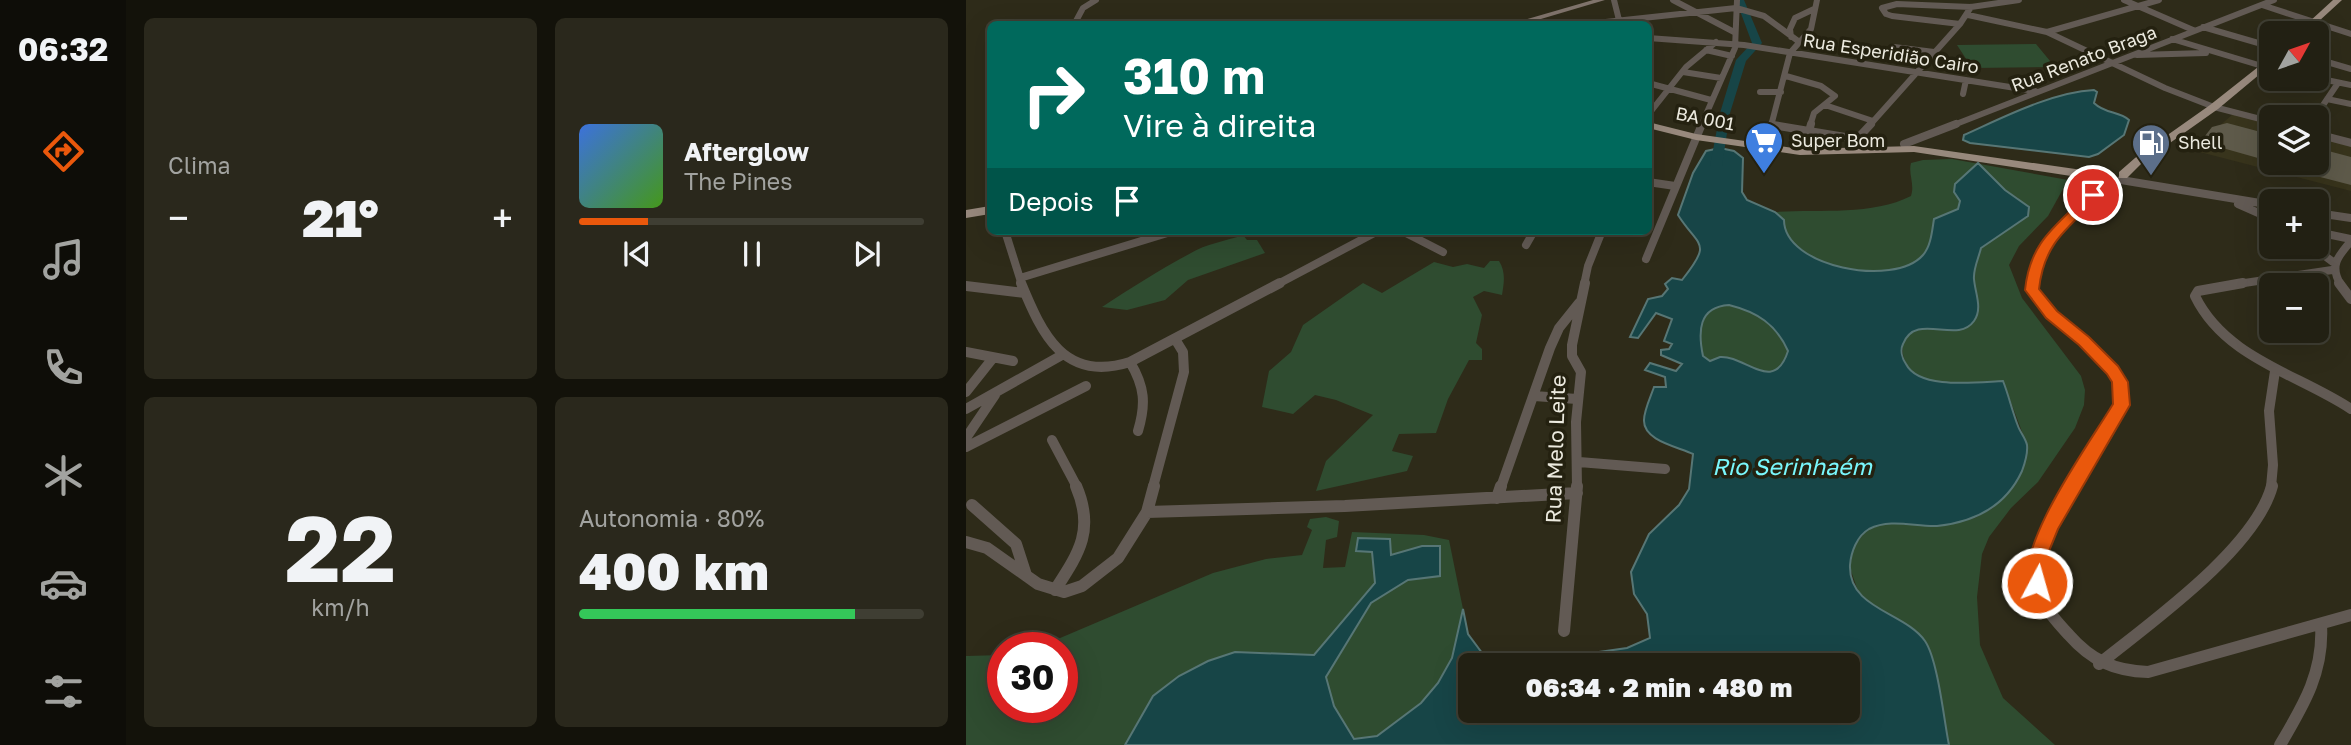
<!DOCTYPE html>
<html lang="pt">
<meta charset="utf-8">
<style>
body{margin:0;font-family:"Golos Text",sans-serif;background:#2a281c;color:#f1f3f6;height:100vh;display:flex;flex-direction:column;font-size:26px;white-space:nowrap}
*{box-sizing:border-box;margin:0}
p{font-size:23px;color:#a2a3a0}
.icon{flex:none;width:38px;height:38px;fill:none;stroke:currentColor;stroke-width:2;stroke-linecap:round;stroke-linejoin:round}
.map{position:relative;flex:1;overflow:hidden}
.drawer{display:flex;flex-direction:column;gap:18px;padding:18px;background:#13120a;width:840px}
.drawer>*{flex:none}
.top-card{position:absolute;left:21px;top:21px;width:665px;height:214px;border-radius:10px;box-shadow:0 7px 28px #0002,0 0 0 2px #3f3e33;background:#00695c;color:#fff;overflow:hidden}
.needle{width:46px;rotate:50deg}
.controls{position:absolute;left:1293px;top:21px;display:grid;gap:14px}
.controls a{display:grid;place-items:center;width:70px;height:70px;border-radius:10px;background:#222013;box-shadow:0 7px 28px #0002,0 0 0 2px #3f3e33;font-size:35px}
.speed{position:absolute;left:21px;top:632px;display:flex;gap:14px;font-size:35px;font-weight:700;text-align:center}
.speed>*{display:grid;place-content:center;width:91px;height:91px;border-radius:50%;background:#222013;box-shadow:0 7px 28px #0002,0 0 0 2px #3f3e33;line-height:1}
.speed .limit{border:10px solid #d22;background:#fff;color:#111}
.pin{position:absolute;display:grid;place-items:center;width:60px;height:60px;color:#fff;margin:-30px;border:4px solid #fff;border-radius:50%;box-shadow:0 2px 7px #0007}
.me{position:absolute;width:77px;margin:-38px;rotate:6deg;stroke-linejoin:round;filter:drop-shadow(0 0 5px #0008)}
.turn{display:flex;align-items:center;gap:24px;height:147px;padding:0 21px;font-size:32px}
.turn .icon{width:91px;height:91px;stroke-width:2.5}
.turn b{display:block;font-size:49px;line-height:60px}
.then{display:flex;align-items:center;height:66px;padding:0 21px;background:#0003;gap:14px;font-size:26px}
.big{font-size:52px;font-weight:800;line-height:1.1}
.drawer .card{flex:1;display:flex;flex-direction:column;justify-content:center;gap:10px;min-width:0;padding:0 24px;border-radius:10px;background:#2a281c}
.drawer .dial{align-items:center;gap:0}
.dial b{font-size:91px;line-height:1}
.song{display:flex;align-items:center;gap:21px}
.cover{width:84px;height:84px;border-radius:10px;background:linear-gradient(135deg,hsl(220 70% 55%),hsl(100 70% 35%))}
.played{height:7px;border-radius:4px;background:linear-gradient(90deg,#ea580c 20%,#3f3e33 20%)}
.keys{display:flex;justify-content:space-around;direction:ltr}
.heat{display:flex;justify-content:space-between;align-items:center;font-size:38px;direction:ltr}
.charge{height:10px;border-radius:5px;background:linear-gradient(90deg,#34c759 80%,#3f3e33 0)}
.drawer .tiles{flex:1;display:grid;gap:18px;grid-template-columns:repeat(2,1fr)}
.trip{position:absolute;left:492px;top:653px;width:402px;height:70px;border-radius:10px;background:#222013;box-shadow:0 7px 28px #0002,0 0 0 2px #3f3e33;font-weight:800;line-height:70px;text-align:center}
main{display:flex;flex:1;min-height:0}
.dock{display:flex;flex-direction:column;width:126px;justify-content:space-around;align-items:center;background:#0e0d08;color:#a2a3a0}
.dock .icon{width:49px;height:49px}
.dock .current{color:#ea580c}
.dock b{font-size:32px;color:#f1f3f6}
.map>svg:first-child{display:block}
.built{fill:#38341c}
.green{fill:#2f4c30}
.water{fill:#174547;stroke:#577675;stroke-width:2;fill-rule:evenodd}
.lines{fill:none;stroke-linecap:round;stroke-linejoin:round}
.river{fill:#174547;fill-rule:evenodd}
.runway{fill:#5e5a4a;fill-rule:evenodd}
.minor-far3{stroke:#625a54;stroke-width:6}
.minor-far2{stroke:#625a54;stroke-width:8}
.minor-far1{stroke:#625a54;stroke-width:10}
.minor{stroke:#625a54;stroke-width:12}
.secondary{fill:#80746c;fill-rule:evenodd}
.primary{fill:#98897d;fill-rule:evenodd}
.route{fill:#ea580c;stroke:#983908;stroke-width:2}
.labels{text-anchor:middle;stroke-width:7;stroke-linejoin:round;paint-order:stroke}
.far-street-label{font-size:18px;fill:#eceadf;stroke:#242110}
.far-poi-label{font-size:18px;fill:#eceadf;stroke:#242110;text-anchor:start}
.street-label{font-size:21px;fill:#eceadf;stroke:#242110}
.water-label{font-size:23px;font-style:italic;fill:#79f7fc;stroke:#242110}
</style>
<main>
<nav class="dock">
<b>06:32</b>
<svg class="icon current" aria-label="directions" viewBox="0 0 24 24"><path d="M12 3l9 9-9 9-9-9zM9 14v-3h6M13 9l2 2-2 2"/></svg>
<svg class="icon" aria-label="music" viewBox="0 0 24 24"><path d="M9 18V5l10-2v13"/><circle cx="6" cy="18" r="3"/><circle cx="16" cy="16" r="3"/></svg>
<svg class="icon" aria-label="phone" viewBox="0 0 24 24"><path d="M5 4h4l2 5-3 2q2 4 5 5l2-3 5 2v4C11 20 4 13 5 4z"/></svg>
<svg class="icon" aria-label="climate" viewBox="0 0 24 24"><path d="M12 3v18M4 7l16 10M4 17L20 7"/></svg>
<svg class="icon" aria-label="car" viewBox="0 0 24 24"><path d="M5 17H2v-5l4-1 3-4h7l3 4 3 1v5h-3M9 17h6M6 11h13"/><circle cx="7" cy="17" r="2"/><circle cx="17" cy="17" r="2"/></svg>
<svg class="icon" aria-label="filters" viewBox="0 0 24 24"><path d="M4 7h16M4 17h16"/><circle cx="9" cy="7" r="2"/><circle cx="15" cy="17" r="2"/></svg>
</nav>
<section class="drawer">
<div class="tiles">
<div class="card"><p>Clima</p>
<div class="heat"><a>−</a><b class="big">21°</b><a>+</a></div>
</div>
<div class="card">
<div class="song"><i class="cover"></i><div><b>Afterglow</b><p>The Pines</p></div></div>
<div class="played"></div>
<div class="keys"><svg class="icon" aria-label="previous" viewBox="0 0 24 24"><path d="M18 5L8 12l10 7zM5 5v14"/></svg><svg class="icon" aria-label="pause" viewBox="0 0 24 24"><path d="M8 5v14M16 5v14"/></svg><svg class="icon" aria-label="next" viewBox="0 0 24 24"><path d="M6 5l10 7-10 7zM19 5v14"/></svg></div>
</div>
<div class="card dial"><b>22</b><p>km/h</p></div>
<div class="card"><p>Autonomia · 80%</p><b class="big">400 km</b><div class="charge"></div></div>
</div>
</section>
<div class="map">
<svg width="1385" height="745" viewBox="0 0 1385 745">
<rect width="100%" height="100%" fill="#2e2b19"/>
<path class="built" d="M1267,114L1305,124L1306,163H1351V136L1385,145V191L1226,150Z"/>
<path class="green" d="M1070,44L1089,67L1006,68L991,45Z
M986,159L1102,180L1082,216L1053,246L1043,265L1056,298L1115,376L1119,390L1118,405L1109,428L1072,482L1045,508L1023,537L1016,554L1011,597L1014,645L1037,698L1089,745H983L967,666L937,623L911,609L892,591L884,568L887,547L901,530L920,523L968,526L1009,518L1027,508L1050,483L1061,445L1037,381C1012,382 979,388 956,378C934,369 926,332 956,328C968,326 982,329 994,330L1012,312L1007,277L1015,247L1062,216L1052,198L1039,190L994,201L992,209L968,219C966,231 965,246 956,256C928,288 818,267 818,220L809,212C852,209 906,216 945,196C949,184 942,174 945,163L957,160Z
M277,235L281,240H291L299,253L222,280L199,300L161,310L136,307C165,288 195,269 225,253C239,244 260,241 277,235Z
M524,261H533C540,272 538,283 536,295L518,291L507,297L516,315L510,343L516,349V360H503L482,399L470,433L433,434L426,451L447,456L441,471L350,491L360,461L407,415L370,400L349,395L327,414L296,407L303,371L325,352L337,325L397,283L416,293L468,262L487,267L501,264L518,268Z
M763,305C791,312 810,324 822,351C807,395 780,355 754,357C754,357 744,361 744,361L737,356C733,332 732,307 763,305Z
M360,517L373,521L371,537L360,540L357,568L379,567L386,532L458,535L483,540L497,609L486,658L472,683L455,703L411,737L388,739L368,706L360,677L405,603L442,580L474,576L456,546L425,555L406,551L409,583L348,655L269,652L187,696L159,745H0V656L37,655V707H96V648L73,647L247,573L300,559L336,555L346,530L341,527L344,519Z"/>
<path class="water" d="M1128,90L1131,92L1128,103C1139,114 1153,111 1163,120L1158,135L1132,154L1123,157L1004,143L997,140L998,135C1036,118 1086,92 1128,90Z
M754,148L768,151L777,158L776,192L781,200L809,212L818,220C818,267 928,288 957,255C965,246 966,231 968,219L992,209L994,201L988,192L989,184L1012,163L1039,190L1063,207L1062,216L1015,248C1013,257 1007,269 1008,279C1009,293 1017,308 1008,321C991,345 950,311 937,344C934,350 936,358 940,364C953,390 1012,382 1037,381C1043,396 1046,411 1052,426C1054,432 1060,439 1061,445C1062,454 1059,463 1056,471C1040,506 1009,522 971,526C949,527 925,518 903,529C891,536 885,552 884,565C882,609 939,612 959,641C972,660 978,721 983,745H159L187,696L213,676L242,661L269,652L348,655L409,583L406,552L390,551L392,538L424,539L425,555L456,546H474V576L442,580L405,603L360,677L368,706L388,739L411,736L455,703L472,683L486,658L497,609L502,634L525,665H504V710H882V665H610L633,652L661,648L684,638L681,614L668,594L665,572L683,534L713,505L723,489L727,454C713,447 677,441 678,420C678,410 685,396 688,387H700L699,377L679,370L684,363L710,371L716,364L695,355V350L703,349L706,344L698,341L706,319L690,313L672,338L664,337L682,299L696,296L702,289L699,284L706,278L716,280C747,241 733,248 712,215L727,173L740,151ZM763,305C791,312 810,324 822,351C808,395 779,355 754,357C754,357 744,361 744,361L737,356C732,332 732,307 763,305Z"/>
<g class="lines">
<path class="river" d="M770,0H778L796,43L780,61L764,113L756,166L750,170L744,166L754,113L770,60L786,43Z"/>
<path class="runway" d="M1261,123L1306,135V162L1246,145L1239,136L1246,127Z
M1351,148L1385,157V185L1335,172L1329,163H1351Z"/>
<path class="minor-far3" d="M648,0L654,24
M707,0L768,32
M1158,0L1227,30
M1296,5L1385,34
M1002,15L1081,32L1199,88L1248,107L1306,122
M113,24L110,21L117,8L130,0
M621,24L770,8L798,16L832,41
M994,24L926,16L920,14L916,8L931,4L1005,7L1053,0
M1237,27L1306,47
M1081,32L1193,0
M825,37L824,29L829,18L848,9
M682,38L778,45L1069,91
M1206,39L1306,69
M928,47L968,52
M740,50L766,56
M1171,55L1240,53
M1351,59L1385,69
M717,72L755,78
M820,76L855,86L869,96L848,113L844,126
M1351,78L1385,85
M682,83L745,100
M794,92H815
M997,94L1000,80
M1361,99L1385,104
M859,105L907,121
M682,115L720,67L750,42
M1349,117L1372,83
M807,125L811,126
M735,126L769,48L771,0
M805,126L824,53L845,29L851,0
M903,126L994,24L1005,7
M985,126L1308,0"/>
<path class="minor-far2" d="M807,125L891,139L905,124
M843,131L845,124
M1351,134L1385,143
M938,144L990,124
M800,147L806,124
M1155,180L1306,205
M682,182L709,186
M1272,204L1306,219
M1351,213L1385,218
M39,231L56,285
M436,231L477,252
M1351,232L1385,239
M560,245L568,231
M1347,247L1367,262
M680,259L736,124
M54,278L208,231
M310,285L412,231
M618,285L622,266L636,231
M1066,285C1066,246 1117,200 1147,179
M1265,285L1366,270
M1375,285C1363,266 1372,256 1385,241"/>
<path class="minor-far1" d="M55,283C76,334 98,383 164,362L314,283
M1066,283C1069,301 1081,309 1094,321C1111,337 1136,353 1149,373C1171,409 1125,458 1106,487
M1277,283L1232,291L1229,296C1259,358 1332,374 1385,409
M1373,283L1385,299
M0,286L59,293
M0,352L47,361
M164,362C179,387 180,404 172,431
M0,392L27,358
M568,396L611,399
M0,409L96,355
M0,438L29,395
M86,440L111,487
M0,447L120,386
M613,462L699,469
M187,487L218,372L217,352L209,339
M535,487L584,348L593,328L613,303
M611,487L610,422L615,372L606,356V345L619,283
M1305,487L1307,465L1303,411L1309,371"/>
<path class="minor" d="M1107,486C1087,515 1060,559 1075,596C1080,610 1092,623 1103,635C1125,660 1148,671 1182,672L1385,615
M531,498L535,486
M6,505L50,544L60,575
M181,512L379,506L611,493
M0,542L21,548L72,584L98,592L116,586L152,558L181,512L188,486
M89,590C113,553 129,530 110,486
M598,631L611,486
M1133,664C1184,623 1289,549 1306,486
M1314,745C1337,706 1358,672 1355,625"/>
<path class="secondary" d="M627,0H639L558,24H513L517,22L558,20Z"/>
<path class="primary" d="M1367,0H1376L1340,33H1331Z
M1306,56V64L1252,109L1177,162L1161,178H1153V172L1169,158L1244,105Z
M682,122L730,134L834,149L948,146L1144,174L1150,178L1144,182L948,152L834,155L730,140L682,128Z
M24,206V214L0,218V210Z"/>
</g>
<path class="route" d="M1127,192L1134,195L1132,198C1101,229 1078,243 1073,289L1091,311L1123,337L1152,366L1162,382L1164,405L1092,529L1083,551L1078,589L1071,592L1064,589C1046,549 1125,441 1147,404L1146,382L1141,374L1113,345L1080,318L1059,290C1064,241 1090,226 1123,193Z"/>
<defs>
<symbol id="supermarket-pin" viewBox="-11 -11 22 30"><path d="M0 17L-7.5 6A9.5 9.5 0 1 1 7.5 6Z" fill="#3f7fe0" stroke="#242110"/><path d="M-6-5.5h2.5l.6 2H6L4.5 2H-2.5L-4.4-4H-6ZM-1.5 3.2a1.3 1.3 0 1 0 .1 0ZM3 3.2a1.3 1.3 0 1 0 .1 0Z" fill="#fff"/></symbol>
<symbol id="fuel-pin" viewBox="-11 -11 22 30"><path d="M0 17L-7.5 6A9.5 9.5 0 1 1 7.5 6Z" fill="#5c6f8a" stroke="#242110"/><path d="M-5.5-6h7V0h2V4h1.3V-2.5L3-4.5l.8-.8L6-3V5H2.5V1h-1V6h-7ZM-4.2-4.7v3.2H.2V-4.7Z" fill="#fff"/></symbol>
</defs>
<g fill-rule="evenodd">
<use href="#supermarket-pin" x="776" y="119" width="44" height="60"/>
<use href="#fuel-pin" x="1163" y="121" width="44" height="60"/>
</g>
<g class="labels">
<g class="far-street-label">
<text transform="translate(925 54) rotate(9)" y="6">Rua Esperidião Cairo</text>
<text transform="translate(1118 59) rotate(-21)" y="6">Rua Renato Braga</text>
<text transform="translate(739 119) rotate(11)" y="6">BA 001</text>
</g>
<g class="far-poi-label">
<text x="825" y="147">Super Bom</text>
<text x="1212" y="149">Shell</text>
</g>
<g class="street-label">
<text transform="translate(590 449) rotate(-88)" y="7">Rua Melo Leite</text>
</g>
<g class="water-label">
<text x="826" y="475">Rio Serinhaém</text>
</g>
</g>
</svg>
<div class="controls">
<a><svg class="needle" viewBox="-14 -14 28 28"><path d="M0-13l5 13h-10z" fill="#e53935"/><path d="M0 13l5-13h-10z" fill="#a2a3a0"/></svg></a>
<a><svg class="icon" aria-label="layers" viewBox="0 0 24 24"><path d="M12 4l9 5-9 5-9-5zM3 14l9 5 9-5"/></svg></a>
<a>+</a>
<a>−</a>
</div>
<div class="speed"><div class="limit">30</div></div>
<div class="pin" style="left:1127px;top:195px;background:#d93025"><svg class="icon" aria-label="arrive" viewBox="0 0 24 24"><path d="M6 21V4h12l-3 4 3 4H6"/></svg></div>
<svg class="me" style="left:1071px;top:583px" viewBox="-20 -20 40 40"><circle r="17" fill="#ea580c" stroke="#fff" stroke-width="3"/><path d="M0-11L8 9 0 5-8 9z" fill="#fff"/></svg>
<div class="trip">06:34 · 2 min · 480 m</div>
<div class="top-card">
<div class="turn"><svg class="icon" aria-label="right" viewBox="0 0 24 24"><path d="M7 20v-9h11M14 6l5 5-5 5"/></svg><div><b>310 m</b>Vire à direita</div></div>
<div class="then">Depois<svg class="icon" aria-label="arrive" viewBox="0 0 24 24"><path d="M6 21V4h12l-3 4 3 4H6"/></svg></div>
</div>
</div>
</main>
